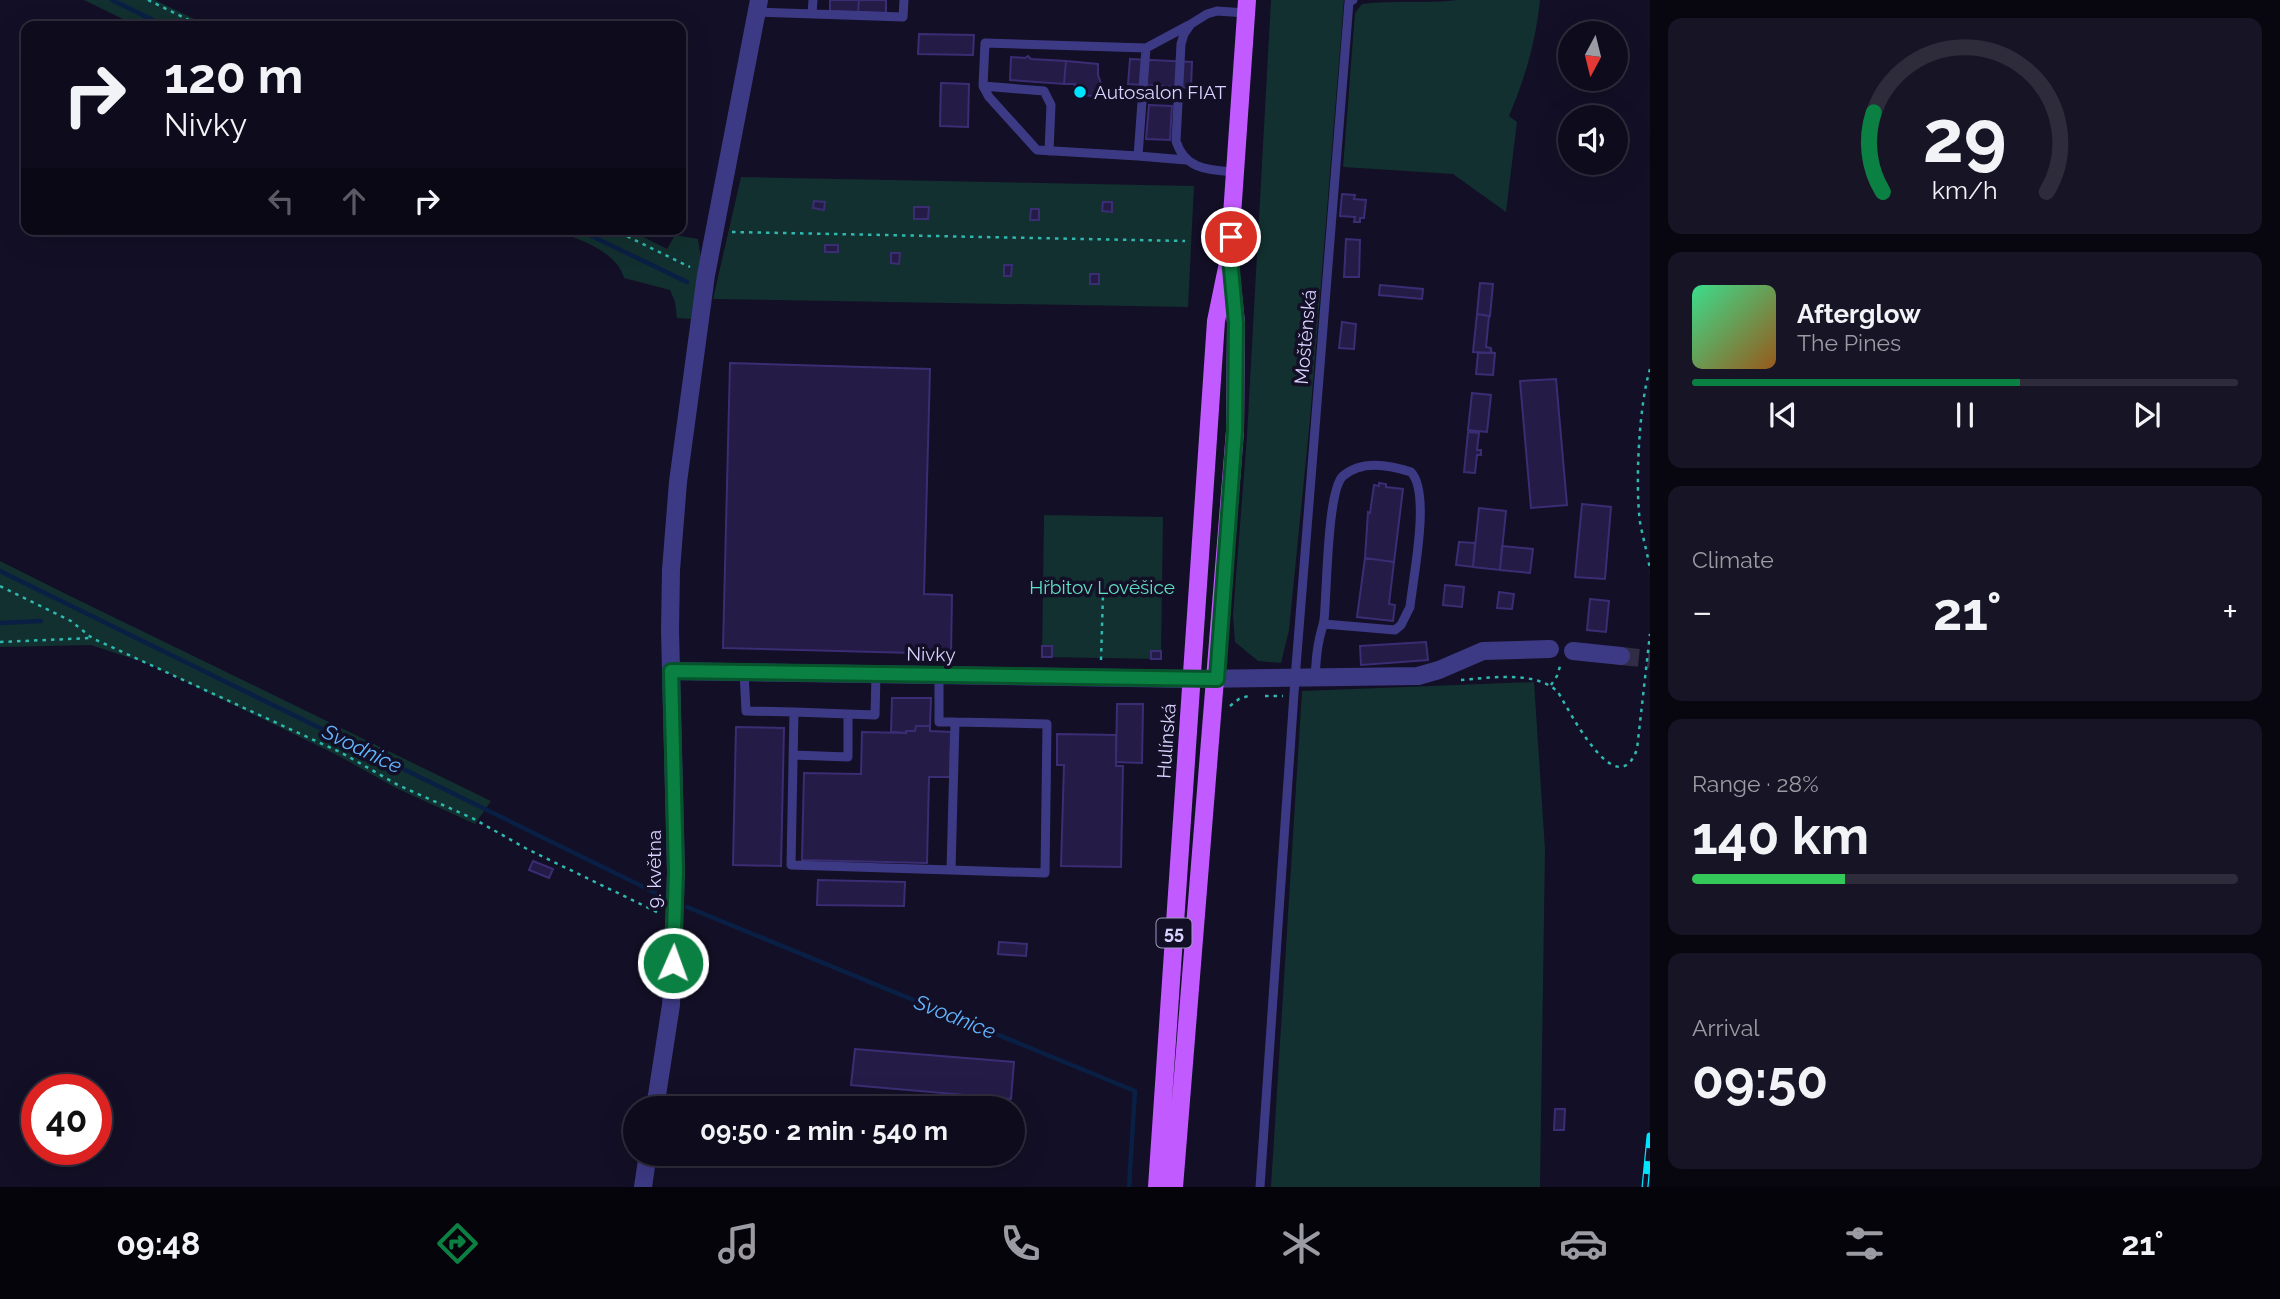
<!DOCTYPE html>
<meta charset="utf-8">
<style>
body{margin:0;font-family:Raleway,sans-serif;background:#171425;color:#f1f3f6;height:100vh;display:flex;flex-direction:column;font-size:26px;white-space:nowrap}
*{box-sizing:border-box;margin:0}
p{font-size:23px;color:#9b9ba3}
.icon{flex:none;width:38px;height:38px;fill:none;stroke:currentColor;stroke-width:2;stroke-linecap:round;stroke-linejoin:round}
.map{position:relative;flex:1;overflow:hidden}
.panel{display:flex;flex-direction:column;gap:18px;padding:18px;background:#08060f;width:630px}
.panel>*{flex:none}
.banner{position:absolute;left:21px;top:21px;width:665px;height:214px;border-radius:14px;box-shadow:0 7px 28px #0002,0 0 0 2px #2e2b3b;background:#0e0b1c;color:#f1f3f6;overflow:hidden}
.needle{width:46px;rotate:187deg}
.tools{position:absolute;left:1558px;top:21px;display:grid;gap:14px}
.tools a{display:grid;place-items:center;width:70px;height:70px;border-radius:50%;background:#0e0b1c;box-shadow:0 7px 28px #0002,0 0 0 2px #2e2b3b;font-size:35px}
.speed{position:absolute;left:21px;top:1074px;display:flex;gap:14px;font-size:35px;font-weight:700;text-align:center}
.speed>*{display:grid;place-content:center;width:91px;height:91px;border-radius:50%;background:#0e0b1c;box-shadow:0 7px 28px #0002,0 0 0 2px #2e2b3b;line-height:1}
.speed .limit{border:10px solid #d22;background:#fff;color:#111}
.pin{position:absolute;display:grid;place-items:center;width:60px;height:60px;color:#fff;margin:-30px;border:4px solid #fff;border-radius:50%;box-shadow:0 2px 7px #0007}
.me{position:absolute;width:77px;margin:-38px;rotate:2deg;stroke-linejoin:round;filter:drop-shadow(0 0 5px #0008)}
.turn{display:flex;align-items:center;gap:24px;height:147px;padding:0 28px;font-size:32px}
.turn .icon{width:91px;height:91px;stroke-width:2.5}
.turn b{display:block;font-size:49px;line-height:60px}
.lanes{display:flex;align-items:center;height:66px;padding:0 28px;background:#0003;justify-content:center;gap:35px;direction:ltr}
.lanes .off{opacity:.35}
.big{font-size:52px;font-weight:700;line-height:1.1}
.panel .widget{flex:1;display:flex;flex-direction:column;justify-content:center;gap:10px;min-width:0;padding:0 24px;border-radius:14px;background:#171425}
.panel .dial{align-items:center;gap:0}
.dial svg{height:182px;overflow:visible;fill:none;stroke:#2e2b3b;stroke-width:7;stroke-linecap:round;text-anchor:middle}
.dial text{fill:#f1f3f6;stroke:none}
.song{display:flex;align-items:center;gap:21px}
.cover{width:84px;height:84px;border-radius:10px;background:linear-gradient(135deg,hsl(150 70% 55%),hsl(30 70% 35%))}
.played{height:7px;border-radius:4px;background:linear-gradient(90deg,#0b8043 60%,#2e2b3b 60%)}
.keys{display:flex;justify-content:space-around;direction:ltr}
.heat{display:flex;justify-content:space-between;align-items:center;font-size:38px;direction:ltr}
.charge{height:10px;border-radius:5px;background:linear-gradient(90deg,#34c759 28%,#2e2b3b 0)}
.trip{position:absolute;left:623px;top:1096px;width:402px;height:70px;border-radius:35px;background:#0e0b1c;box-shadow:0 7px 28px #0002,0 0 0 2px #2e2b3b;font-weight:700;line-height:70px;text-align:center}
.tab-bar{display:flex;height:112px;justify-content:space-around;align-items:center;background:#06040b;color:#9b9ba3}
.tab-bar .icon{width:49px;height:49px}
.tab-bar .active{color:#0b8043}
.tab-bar b{font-size:32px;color:#f1f3f6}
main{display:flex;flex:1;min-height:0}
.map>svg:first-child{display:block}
.green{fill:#12302f}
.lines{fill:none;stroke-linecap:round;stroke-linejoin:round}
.stream{stroke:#0a1f44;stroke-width:4.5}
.building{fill:#241b47;stroke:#3b2d73;stroke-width:2}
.tertiary-tunnel{stroke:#312d47;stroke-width:18;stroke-dasharray:18 9;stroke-linecap:butt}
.path{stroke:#2fb8b0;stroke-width:2.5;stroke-dasharray:3.5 5;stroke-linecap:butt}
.service{stroke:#3d3a85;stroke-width:9}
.minor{stroke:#3d3a85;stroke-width:18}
.tertiary{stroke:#3d3a85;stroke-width:18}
.primary{stroke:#c25bff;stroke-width:18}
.rail-casing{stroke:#00e5ff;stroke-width:7}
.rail{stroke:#130f26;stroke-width:4.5;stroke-dasharray:13;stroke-linecap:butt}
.route-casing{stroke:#07532c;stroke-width:18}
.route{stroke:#0b8043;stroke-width:12}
.poi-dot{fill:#00e5ff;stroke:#130f26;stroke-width:2.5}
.labels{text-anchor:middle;stroke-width:7;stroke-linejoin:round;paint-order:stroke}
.shield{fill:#130f26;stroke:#9e99be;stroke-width:2}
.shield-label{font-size:18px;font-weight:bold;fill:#d9d4ff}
.poi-label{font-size:19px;fill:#d9d4ff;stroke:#130f26;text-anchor:start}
.street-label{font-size:19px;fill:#d9d4ff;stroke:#130f26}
.park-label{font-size:19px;fill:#5fe0c0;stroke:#130f26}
.water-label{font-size:21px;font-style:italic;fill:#62b6ff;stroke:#130f26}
</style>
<main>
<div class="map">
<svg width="1650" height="1187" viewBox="0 0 1650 1187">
<rect width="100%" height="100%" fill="#130f26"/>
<path class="green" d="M84,0H155L209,26H137Z
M1271,0H1344L1310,419L1289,630L1281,663L1258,661L1235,642L1233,615L1247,436Z
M1457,0H1540C1536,40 1525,79 1509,116L1517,122L1506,212L1453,174L1343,167L1355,13L1362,4C1393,0 1426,4 1457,0Z
M741,177L1194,186L1188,307L713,299Z
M555,229H628L667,249L675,235L698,239L701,259L691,319L677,318L675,302L670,290L624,278C616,250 580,241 555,229Z
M1044,515L1163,517L1161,659L1042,657Z
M0,561L68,595L491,801L475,824L396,788L339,756L149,664L91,645L0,647Z
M1534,682L1545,849L1540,1187H1271L1302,691Z"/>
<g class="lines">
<path class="stream" d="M112,0L165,26
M577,229L687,282
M0,571L660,895
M0,623L41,621
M687,907L1135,1091L1129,1187"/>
</g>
<path class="building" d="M830,0H859L858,12L830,11Z
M859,0H886V13L858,12Z
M919,34L974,35L973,55L918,54Z
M1028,56L1031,59L1066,61L1064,84L1010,80L1011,57L1025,58Z
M1130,59L1192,62L1191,88L1128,84Z
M1066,61L1098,64V75L1102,86L1096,96L1074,95L1075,84H1064Z
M941,83L969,84L968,127L940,126Z
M1149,105L1172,106L1170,140L1146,139Z
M1342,194L1355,195L1354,199L1366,200L1364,218H1360V222H1354L1355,217L1340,216Z
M814,201L825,202L824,210L813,208Z
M1103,202H1112V212L1102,211Z
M914,207H929L928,219H914Z
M1031,209H1039V220H1030Z
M1346,239L1360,240L1359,277H1344Z
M825,245H838V252H825Z
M891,253H900L899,264L891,263Z
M1004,265H1012L1011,276H1004Z
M1090,274H1099V284H1090Z
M1480,283L1493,284L1490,316L1477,314Z
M1380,285L1423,289L1422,299L1379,295Z
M1477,314L1489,316L1486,347L1491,348V352L1494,353L1473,352Z
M1342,322L1356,324L1354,349L1339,348Z
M1478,353H1495L1493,375L1476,374Z
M730,363L930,369L924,594L952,595L951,654L723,648Z
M1556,379L1567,505L1531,508L1520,381Z
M1472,393L1491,395L1487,432L1468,430Z
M1468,432L1479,433L1477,450H1481V455H1477L1475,473L1464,472Z
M1379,483L1386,484V487L1403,489L1394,562L1365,558L1368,512L1370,513L1374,485L1379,486Z
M1582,504L1611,507L1605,579L1575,577Z
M1479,508L1506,511L1500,570L1473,567Z
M1459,542L1475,543L1473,567L1456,565Z
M1502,546L1533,549L1530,573L1500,570Z
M1365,558L1394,562L1389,604L1395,605L1393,621L1357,617Z
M1445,585L1464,587L1462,607L1443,605Z
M1499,592L1514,594L1512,609L1497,608Z
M1590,599L1609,601L1606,632L1587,630Z
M1426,642L1428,660L1361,665L1360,646Z
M1042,646H1052V657H1042Z
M1151,651H1161V659H1151Z
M892,698H931L930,726H916L915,731H906V733L891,732Z
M1117,704H1143L1142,763L1116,762Z
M916,726H930V731L951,732L950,777H929L927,863L802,860L804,773L861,774L862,732L906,733V731H915Z
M736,727L784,728L781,866L733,865Z
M1057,734L1116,735V766H1123L1121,867L1061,866L1064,765H1057Z
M533,861L553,869L549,878L529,870Z
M818,880L905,882L904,906L817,905Z
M999,942L1027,944L1026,956L998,954Z
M855,1049L1014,1062L1011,1099L851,1085Z
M1555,1109H1565L1564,1130H1554Z"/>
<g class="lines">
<path class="tertiary-tunnel" d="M1621,656L1650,659"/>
<path class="path" d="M148,0L201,26
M612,229L690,267
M732,232L1185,241
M1650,369C1639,405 1635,484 1640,522C1643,539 1648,554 1650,571
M0,586L71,621L92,638L342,753L398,785L474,819L527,849L659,913
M0,642L91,638
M1101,660L1103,594
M1461,680C1490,678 1535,670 1558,692C1569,710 1617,806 1637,749L1650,634
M1551,685L1557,676L1561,663
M1265,696H1283
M1230,706L1239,699L1248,696"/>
<path class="service" d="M757,12L903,17L904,0
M812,14L813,0
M983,86L1044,91L1051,105L1049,151
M1138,156L1037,150L989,97L983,86L985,43L1146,48
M1186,160L1138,156L1146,48L1189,25
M1235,172C1209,170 1185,170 1176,141L1181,44L1184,34L1191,24L1207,14L1217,11L1246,13
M744,672L746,711L794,712
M876,674L875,715L794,712L791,865L951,870
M939,675V722H955L1047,724L1045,873L951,870L955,722
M1315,678C1316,666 1316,653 1319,641C1320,634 1323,627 1324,620C1327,594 1327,490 1343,476C1361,460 1390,465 1411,472C1431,493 1413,577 1410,607L1401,625L1395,630L1324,624
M793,755L848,757V714
M1260,1187L1295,679L1349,2L1353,0"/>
<path class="minor" d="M671,671L1191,679"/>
<path class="tertiary" d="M1573,651L1621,656
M1191,679L1418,676L1439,670L1483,651L1550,649
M655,1108L671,1005L676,872L670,630L671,570L678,482L706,275L759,0
M643,1187L648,1153"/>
<path class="primary" d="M1157,1187L1216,321L1229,258L1247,0
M1174,1187L1235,431L1236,323L1231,276"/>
<defs>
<path id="rail" d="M1645,1187L1650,1136"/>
</defs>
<use href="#rail" class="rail-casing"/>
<use href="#rail" class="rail"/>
</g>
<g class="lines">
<defs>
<path id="route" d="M673,963L676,872L671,671L1217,679L1235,431L1236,323L1230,258L1231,237"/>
</defs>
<use href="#route" class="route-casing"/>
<use href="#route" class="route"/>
</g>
<circle class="poi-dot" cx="1080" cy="92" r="7"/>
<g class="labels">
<rect class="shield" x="1156.5" y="918.5" width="35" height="29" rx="5"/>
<g class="shield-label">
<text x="1174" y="939">55</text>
</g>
<g class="poi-label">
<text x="1094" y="99">Autosalon FIAT</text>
</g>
<g class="street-label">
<text transform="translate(1305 337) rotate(-85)" y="7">Moštěnská</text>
<text transform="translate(931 654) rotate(1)" y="7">Nivky</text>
<text transform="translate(1166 741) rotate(-86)" y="7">Hulínská</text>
<text transform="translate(654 869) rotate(-90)" y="7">9. května</text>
</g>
<g class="park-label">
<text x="1102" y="594">Hřbitov Lověšice</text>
</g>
<g class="water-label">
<text transform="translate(362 749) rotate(26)" y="7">Svodnice</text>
<text transform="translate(955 1017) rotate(22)" y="7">Svodnice</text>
</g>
</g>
</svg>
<div class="tools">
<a><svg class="needle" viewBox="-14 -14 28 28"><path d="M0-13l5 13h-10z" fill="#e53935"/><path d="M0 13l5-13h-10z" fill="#9b9ba3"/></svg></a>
<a><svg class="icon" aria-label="sound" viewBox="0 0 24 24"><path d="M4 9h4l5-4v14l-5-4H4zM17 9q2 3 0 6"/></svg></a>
</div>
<div class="speed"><div class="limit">40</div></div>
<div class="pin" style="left:1231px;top:237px;background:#d93025"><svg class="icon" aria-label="arrive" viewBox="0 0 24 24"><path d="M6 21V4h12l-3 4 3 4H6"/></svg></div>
<svg class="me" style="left:673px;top:963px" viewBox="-20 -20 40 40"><circle r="17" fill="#0b8043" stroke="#fff" stroke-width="3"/><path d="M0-11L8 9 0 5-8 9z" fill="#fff"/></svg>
<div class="trip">09:50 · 2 min · 540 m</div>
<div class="banner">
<div class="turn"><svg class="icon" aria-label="right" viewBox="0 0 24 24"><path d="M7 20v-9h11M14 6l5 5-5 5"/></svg><div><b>120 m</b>Nivky</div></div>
<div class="lanes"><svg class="icon off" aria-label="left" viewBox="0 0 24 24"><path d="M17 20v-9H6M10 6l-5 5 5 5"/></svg><svg class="icon off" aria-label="ahead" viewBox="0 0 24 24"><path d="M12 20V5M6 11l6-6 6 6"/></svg><svg class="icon" aria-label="right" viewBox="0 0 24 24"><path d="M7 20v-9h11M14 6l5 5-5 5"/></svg></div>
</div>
</div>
<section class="panel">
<div class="widget dial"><svg viewBox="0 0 100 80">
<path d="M14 69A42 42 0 1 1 86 69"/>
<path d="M14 69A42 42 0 0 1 10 34" stroke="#0b8043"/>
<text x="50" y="56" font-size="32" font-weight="700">29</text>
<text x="50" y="72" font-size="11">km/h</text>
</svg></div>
<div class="widget">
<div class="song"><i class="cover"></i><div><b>Afterglow</b><p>The Pines</p></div></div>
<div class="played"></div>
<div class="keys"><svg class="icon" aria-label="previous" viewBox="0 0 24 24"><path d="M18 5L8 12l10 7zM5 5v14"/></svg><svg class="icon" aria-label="pause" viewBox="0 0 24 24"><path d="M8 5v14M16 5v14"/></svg><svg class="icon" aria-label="next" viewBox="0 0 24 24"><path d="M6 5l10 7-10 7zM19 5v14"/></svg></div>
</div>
<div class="widget"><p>Climate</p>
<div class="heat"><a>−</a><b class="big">21°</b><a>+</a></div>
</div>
<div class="widget"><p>Range · 28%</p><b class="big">140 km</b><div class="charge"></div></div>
<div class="widget"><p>Arrival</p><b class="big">09:50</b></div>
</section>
</main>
<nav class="tab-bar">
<b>09:48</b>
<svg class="icon active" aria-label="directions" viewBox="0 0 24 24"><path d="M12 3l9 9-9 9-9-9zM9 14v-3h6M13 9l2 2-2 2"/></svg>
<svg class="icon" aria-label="music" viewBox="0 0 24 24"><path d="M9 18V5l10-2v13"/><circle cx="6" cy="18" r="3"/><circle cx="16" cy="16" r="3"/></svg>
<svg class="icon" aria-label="phone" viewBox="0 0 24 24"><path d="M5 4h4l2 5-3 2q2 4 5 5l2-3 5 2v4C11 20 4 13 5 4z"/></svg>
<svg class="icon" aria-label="climate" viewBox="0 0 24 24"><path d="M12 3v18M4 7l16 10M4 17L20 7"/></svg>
<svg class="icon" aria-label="car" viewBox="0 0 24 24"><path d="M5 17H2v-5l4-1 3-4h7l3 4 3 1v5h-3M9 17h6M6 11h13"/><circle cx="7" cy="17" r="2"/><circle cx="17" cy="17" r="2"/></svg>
<svg class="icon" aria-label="filters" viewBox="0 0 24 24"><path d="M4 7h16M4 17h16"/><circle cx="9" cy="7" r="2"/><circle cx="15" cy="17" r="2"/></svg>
<b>21°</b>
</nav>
